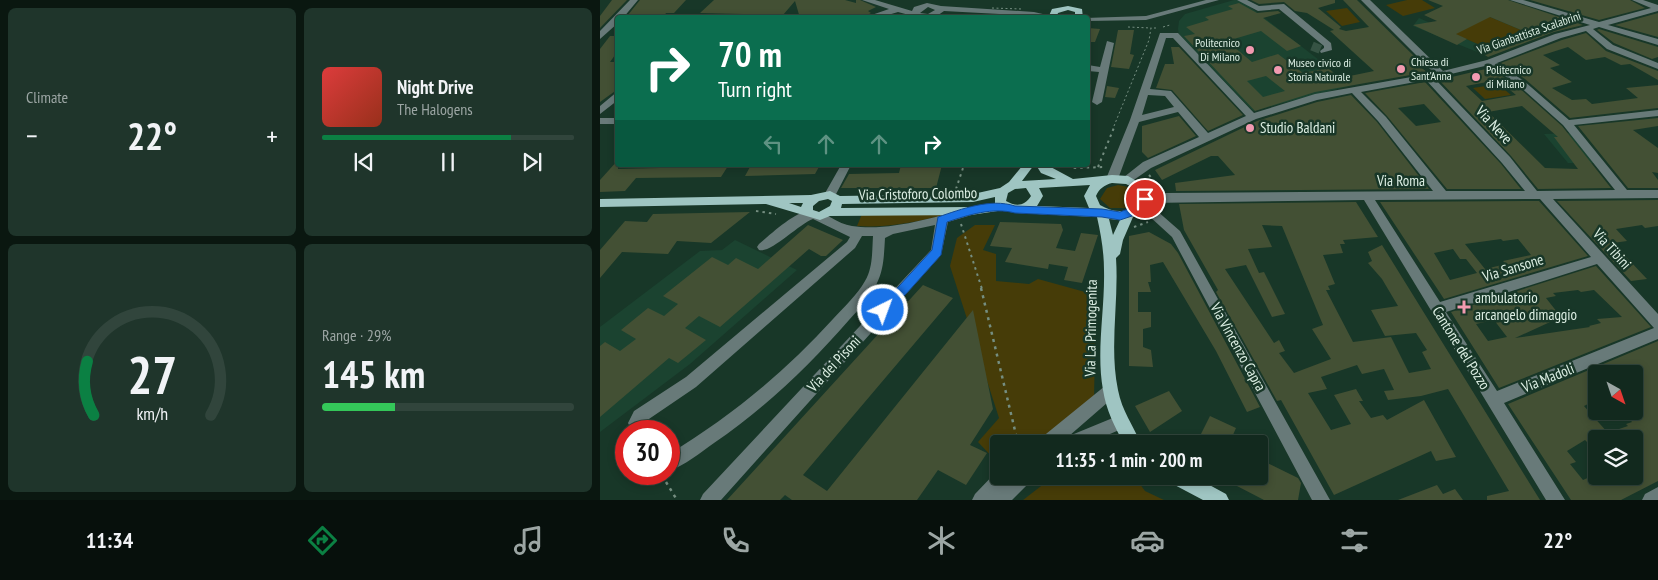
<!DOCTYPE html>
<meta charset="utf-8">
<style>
body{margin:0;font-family:"PT Sans Narrow",sans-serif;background:#1f352b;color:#f1f3f6;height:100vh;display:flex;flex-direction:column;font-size:19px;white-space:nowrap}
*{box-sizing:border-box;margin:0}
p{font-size:16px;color:#9ca6a4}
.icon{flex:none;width:28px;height:28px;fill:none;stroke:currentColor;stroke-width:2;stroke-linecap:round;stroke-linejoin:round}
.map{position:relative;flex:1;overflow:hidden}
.sheet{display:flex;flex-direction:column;gap:8px;padding:8px;background:#0a1710;width:600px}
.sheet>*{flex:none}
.top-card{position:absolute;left:15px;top:15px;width:475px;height:152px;border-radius:5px;box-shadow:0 2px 8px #0003,0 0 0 1px #31453c;background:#0b6e4f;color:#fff;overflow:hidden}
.needle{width:32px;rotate:140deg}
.tools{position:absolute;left:988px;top:365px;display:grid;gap:10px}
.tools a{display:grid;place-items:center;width:55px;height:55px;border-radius:5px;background:#12291e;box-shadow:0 2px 8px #0003,0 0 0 1px #31453c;font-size:25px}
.speed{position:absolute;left:15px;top:420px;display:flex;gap:10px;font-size:25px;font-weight:700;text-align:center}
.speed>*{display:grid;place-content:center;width:65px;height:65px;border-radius:50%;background:#12291e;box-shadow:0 2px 8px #0003,0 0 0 1px #31453c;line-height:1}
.speed .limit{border:8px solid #d22;background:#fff;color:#111}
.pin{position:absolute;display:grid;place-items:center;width:42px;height:42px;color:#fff;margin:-21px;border:2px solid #fff;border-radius:50%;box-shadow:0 1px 5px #0007}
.me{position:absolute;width:55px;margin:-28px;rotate:42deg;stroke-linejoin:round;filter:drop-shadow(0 0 4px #0008)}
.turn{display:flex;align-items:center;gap:18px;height:105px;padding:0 20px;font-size:22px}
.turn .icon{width:65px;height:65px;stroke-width:2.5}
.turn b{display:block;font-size:35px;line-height:42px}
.lanes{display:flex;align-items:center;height:48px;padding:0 20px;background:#0003;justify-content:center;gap:25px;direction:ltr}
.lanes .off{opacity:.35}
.big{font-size:38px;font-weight:800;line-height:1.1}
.sheet .widget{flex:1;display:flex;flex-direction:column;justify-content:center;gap:8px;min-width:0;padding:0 18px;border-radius:8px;background:#1f352b}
.sheet .dial{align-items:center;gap:0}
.dial svg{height:130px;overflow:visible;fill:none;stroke:#31453c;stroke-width:7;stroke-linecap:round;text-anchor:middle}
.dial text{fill:#f1f3f6;stroke:none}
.song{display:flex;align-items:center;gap:15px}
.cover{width:60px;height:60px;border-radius:8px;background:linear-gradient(135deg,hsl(0 70% 55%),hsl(10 70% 35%))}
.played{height:5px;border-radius:2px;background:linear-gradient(90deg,#0b8043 75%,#31453c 75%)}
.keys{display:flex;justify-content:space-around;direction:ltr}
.heat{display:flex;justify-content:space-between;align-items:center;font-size:28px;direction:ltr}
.charge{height:8px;border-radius:4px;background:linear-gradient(90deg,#34c759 29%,#31453c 0)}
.sheet .tiles{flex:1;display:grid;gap:8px;grid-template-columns:repeat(2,1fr)}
.trip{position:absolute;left:390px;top:435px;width:278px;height:50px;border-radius:5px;background:#12291e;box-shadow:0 2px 8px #0003,0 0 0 1px #31453c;font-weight:800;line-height:50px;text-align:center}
.tabs{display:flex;height:80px;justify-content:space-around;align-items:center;background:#07100c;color:#9ca6a4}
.tabs .icon{width:35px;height:35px}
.tabs .selected{color:#0b8043}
.tabs b{font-size:22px;color:#f1f3f6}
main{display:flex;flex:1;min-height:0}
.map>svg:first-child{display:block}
.built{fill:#1b4330}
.green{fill:#463c08}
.building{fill:#435034;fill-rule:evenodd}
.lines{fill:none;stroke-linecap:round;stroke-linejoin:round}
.minor-tunnel{stroke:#365344;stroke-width:9;stroke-dasharray:9 4.5;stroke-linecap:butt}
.path-far2{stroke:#758e81;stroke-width:1;stroke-dasharray:2 2.5;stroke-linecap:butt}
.path-far1{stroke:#758e81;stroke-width:2;stroke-dasharray:2.5 4;stroke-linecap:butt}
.path{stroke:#758e81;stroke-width:2.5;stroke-dasharray:3 4.5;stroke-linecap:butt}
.minor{fill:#687a79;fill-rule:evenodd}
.major{fill:#9fc5c2;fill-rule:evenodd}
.path-bridge{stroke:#758e81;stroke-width:1;stroke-dasharray:2 2.5;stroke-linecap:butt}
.route{fill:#1a73e8;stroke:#114b97}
.poi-dot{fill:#f29ab0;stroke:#183728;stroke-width:2}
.labels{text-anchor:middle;stroke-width:5;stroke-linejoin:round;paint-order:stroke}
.far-street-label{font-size:12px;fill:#ddefe4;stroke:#183728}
.far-poi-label{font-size:12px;fill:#ddefe4;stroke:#183728;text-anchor:start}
.street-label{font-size:15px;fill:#ddefe4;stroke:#183728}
.poi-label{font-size:15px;fill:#ddefe4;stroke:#183728;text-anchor:start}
</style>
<main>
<section class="sheet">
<div class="tiles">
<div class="widget"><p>Climate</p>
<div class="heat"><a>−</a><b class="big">22°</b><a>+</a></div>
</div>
<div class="widget">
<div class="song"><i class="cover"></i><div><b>Night Drive</b><p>The Halogens</p></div></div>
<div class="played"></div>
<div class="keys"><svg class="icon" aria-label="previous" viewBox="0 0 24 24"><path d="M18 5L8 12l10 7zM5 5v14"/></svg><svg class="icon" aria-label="pause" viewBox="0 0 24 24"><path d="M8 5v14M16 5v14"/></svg><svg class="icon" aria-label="next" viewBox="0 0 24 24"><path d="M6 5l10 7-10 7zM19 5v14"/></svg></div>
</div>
<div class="widget dial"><svg viewBox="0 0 100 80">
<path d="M14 69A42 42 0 1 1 86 69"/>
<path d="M14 69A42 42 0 0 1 10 36" stroke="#0b8043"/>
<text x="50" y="56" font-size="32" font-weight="700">27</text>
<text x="50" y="72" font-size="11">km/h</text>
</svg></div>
<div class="widget"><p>Range · 29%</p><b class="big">145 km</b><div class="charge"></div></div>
</div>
</section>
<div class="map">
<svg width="1058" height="500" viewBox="0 0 1058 500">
<rect width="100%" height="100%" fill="#183728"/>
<path class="built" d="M634,0H641L723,63L749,86L653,111L579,34L578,29L579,21L585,14Z
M819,18L889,49L887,56L813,26Z
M973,133L998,163H968L944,134Z
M135,240L197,270L90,364L0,432V327L100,251L122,250Z"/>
<path class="green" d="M807,0H822L835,8L803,16L786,5Z
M747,8L760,22L742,26L726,11Z
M871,9L921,30L889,49L839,27Z
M898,84L911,95L885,99L873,88Z
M518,185L528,187L535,194L534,202L526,208H510L500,199L507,188Z
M262,214H347C319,222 286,228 257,226Z
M375,225H395L383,250L396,254V281L429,284L438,279L496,295L494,399L443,444H399V475L391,480L397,462L378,442L399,418L350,266L357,238Z
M454,476H534L545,491L564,500H423Z"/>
<path class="building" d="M12,0H27L0,28V16Z
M40,0H86L74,13H66L63,18H49L52,14L28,15Z
M114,0H245L256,3V0H260L276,7L268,11L271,13L261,18H200L195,1L183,15L100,13Z
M651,0H735V3L718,8L741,27L739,29L746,31L769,27L743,0H757L817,59L815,63L827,72L715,92L655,111L584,36L595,34L586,27L609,20L605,17L633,9L628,6L639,3L657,13L678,11L681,13L663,18L701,46L687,51L661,31L627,41L652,62L678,54L703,73L728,68L740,78L774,71L730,31L734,30L707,13L695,11L684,2L659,4ZM666,76L685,91L663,97L647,81Z
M828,0H908L983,25L954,32L888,57L882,53L921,30L890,17L856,34L867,39L857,45L813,25L837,21L824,15L843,6Z
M930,0H1030L1045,8L999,20Z
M1058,13V37L1015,25Z
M488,28L500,29L495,42H488Z
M999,29L1058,47V57L1052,59L1014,43L997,30Z
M518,30H534L530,54L534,55L529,69L511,67Z
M986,33L1006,51L1058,71V80L1030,64L1021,65L1005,57L986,60L968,47L943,55L960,65L950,68L972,82L952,88L972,100L986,99L992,104L1038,98L1026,88L1058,85V108L970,118L925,79L901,63L962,40Z
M10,36H18V51L10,62H17L14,65L18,66V89L0,102V49Z
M571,47H579L643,115L608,131L572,90L556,88L565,64H574Z
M890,68L917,86L962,126L1011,188L938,189L911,156L839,80ZM898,80L916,95L882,101L866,86ZM922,106L958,137H954L978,169L945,168L888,112Z
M825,82L901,164L921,189H847L787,116L765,93ZM824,104L841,122L816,126L798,108Z
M507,86L519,88L515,98L505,97Z
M751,95L777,122L829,189L576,191L575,183L635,175L618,156H611L562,180L555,170L657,121L717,102Z
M579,116L596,136L548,158L542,152V126Z
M1058,118V126L1033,130L1058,148V173L1052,172L1058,180V188H1028L978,126Z
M18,160V169L60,168L63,165L128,166L121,177L36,178L25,191L0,192V180Z
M151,165H220L215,174L145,176Z
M301,165H342L336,188H241L249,174L299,173Z
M1058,200V226L1045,228L1042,225L1016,229L1027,241L1013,243L1047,279L1031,281L957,201Z
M939,201L988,256L844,299L780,202ZM901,239L903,241L918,239L931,255L903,261L906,264L885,269L865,244ZM853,249L860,259H866L877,273L850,280L834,253Z
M756,202L778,237L743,240L745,244H740L743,253L723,255L735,284L728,286L730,290H726L753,342L791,337L809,373L831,369L822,352L827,350L816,333L785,336L771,310L798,306L782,279L768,263L772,261L768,252L782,245L940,500H887V496L909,491L848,389L821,396L788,400L784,391L794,390L784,369L762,374L757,365L721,377L727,389L708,393L731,430L751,424L734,395L756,389L763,401H759L771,418L783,415L787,420L824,400L856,457L836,461L831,451L734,495L681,400L677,401L616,292L618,290L584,230L579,204ZM662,225L682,226L723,325L712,329L731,359L694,373L679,353L685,351L679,340L674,343L625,269L646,265L672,317L685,314L664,272L659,273L648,249L672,247Z
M150,212L111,243L77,241L68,254L22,252L0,278V250L25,221L47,222L53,214Z
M400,222L461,224L463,230L456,248L475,251L481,233L498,235L482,283L464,280L468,267L449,264L448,269L405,262L412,248L390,246Z
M208,225L243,240L226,256H221L209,249L120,327L99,316L85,328L106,340L78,363L69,358L0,417V346L5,342L20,351L36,339L21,330L48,308L64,316L78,304L63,296L112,257L128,265L136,258L158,269Z
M549,232L571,244L578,253L660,407L647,412L616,351L563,262L550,265L551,282H548L551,292H538V312H551V327L543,329V347L551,350L553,367L529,366V236Z
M996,266L1051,327L899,388L851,312ZM978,290L981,292L994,290L1022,317L997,319L1001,323L989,326L990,327L915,338L961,317L946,298L956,296L953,293ZM894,320L907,337L888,341L876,324Z
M323,285L353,298L203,475L227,491L373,310L393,409L370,445L387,453L366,485L338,470L317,500H192L185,495L180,500H127Z
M1058,341V481L1021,500H971L908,404ZM996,374H1034V384L1043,395L1034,397V411H1023L1032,422L1026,424L1028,426L1016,430L1023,437L1034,432V476H992L983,480L970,464L976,462L967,451L985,440L987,442L1008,433L984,406L996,400Z
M569,391L582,411L550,432L535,406Z
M610,416L636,428L629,444H596Z
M659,459L698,478L701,483L698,500H664L637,486L641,476H659Z
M837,485L843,494L855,489L863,500H798Z"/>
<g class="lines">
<path class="minor-tunnel" d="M712,46L724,51"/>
<path class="path-far2" d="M528,27L551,28
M563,27L570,25
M514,126L549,40L551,28H556"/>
<path class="path-far1" d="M461,165L475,168L505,167
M498,167L515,125
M549,175L561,189
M356,189L364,165
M156,211L176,214
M361,224L382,289
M534,227L548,222"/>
<path class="path" d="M381,288L417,439L415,444
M66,482L77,500"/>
<path class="minor" d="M30,0H38L23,18H18V23L0,39V31Z
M262,0H275L312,11L314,7L327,3L341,6L434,12L456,17L344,11L334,18H320L298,12L278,18H263L289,9ZM328,7L335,10L328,14L320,13Z
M606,0H619L546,20L488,21V18H485L546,16Z
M637,0H647L659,6L684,4L731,43L732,50L721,53L720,51L724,48V46L679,9L658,11Z
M761,0H770L843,71L887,60L955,34L990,25L910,0H923L999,22L1051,8L1032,0H1043L1058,5V11L1008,25L1058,39V45L999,27L993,29L1013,45L1058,63V69L1007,49L986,31L961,38L897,63L924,81L969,120L1058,110V116L974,125L1027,190H1058V198L953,199L1058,314V339L904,403L965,500H946L764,200L548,203L580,231L730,500H712L572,237L537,205L541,202L539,199L541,196L566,193L833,191L778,121L752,93L717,100L656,119L551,168L528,184L522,180L524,177L543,162L599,137L578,112L539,122L518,179L512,183L506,179L530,120L560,33H578L654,113L715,94L834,73ZM566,38H573L646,116L608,133L571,91L550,89ZM889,65L918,85L963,125L1015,190L937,191L910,157L834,78ZM826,80L902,163L925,191H846L786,117L761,92ZM548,95L565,96L574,107L542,115ZM931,199H940L991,257L840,302L775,200ZM997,264L1054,328L897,391L846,312Z
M507,41L514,43L502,102L497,105L492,102L499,72L488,71V65L500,67Z
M18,91V100L0,114V106Z
M0,118H18V124H0Z
M241,165H251L234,198H226L224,195Z
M371,207L375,208L377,211L375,214L348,222L341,255L121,500H100L103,494L331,250L335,225L293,234L285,238C284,254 284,269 277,283C272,296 259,309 249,320C209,366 165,408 114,443C100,453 85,465 69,471V454C130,417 185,372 233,319C244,307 257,295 265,281C273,268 272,251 273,236H262L255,248L96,387L46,421L44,423L48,431H32L28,423L34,411L86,377L247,242L250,237L213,219C199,224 170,254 159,250L157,247L159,244C170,235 195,211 210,211C224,210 237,224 252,226C288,232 336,217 371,207Z
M510,384L515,386L518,391L515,396L469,436L520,415L526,417L528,422L526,427L487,444H439L441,438L505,386Z
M399,469V476H410L409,479L412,476H432L430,482L412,500H372L375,494Z
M1058,487V500H1042L1045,494Z"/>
<path class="major" d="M468,6L482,9L483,18H475V12L468,10L458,13L456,18H448L452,9Z
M423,165H434L422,181L456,179L441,173L436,165H447L473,179L512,175L528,176L547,187L551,199L545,209L533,217L523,240L520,254L516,258C519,302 509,347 518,390C522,411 533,425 541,444H524C515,427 506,410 503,390C496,351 505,310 504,270C504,252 501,235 497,217L416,213L404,210L371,215L230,216L220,220L166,204L0,207V199L211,195L230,191L240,196L373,194L400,188L409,182ZM512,183L526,184L536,189L539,199C530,215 514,213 500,205L496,196C499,189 504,185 512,183ZM490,185L484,196L489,208L437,206L443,196L439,188ZM426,188L431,196C425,206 416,207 406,201L408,193L415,189ZM395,197V203L371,207L241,208L242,204L373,202ZM228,199L232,201L230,206L219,212L213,210V206L219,201ZM189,203H203L201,207ZM509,219L520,220L513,235Z
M567,476H593L626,494L629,500H603L569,482Z"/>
<path class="path-bridge" d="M392,8L422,9"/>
</g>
<path class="route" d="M545,195L550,199L541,213L520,220L502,217L415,213C393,207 368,215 347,222L341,255L288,314L283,315L277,310L332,250L338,217C362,209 390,198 415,206L502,209L520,212L533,207L541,196Z"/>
<g class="poi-dot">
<circle cx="650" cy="50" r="5"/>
<circle cx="801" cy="69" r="5"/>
<circle cx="678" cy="70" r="5"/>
<circle cx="876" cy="77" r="5"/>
<circle cx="650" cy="128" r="5"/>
<path d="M861.5 299.5h5v5h5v5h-5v5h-5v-5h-5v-5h5z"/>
</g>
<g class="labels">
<g class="far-street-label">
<text transform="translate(929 33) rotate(-19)" y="4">Via Gianbattista Scalabrini</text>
</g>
<g class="far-poi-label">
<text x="640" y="47" text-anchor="end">Politecnico<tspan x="640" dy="14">Di Milano</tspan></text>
<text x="811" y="66">Chiesa di<tspan x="811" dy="14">Sant'Anna</tspan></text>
<text x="688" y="67">Museo civico di<tspan x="688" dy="14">Storia Naturale</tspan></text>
<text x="886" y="74">Politecnico<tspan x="886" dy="14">di Milano</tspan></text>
</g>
<g class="street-label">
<text transform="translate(894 125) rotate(47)" y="5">Via Neve</text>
<text x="801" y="186">Via Roma</text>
<text transform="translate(318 194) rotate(-1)" y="5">Via Cristoforo Colombo</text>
<text transform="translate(1012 249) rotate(48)" y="5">Via Tibini</text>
<text transform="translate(913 268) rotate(-17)" y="5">Via Sansone</text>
<text transform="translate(491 328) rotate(-89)" y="5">Via La Primogenita</text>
<text transform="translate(638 347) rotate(61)" y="5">Via Vincenzo Capra</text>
<text transform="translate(861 348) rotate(58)" y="5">Cantone del Pozzo</text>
<text transform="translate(234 364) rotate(-47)" y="5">Via dei Pisoni</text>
<text transform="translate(948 378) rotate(-22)" y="5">Via Madoli</text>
</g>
<g class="poi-label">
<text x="660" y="133">Studio Baldani</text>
<text x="875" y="303">ambulatorio<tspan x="875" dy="17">arcangelo dimaggio</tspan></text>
</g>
</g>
</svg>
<div class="tools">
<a><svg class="needle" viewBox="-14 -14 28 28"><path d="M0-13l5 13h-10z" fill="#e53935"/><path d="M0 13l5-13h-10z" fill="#9ca6a4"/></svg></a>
<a><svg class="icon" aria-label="layers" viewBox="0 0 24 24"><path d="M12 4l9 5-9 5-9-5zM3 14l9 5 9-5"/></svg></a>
</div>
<div class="speed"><div class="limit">30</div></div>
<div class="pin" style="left:545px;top:199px;background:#d93025"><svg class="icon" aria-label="arrive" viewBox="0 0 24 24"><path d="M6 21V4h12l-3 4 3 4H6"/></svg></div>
<svg class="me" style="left:283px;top:310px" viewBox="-20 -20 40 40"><circle r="17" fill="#1a73e8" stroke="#fff" stroke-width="3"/><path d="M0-11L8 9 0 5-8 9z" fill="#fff"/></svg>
<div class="trip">11:35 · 1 min · 200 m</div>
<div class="top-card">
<div class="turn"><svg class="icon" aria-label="right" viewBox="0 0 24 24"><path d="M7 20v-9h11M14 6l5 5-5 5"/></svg><div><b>70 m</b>Turn right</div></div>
<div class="lanes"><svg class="icon off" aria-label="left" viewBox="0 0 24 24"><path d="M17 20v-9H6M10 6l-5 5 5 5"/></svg><svg class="icon off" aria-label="ahead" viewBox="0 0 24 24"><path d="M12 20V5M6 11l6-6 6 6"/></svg><svg class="icon off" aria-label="ahead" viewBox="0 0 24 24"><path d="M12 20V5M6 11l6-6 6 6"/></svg><svg class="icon" aria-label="right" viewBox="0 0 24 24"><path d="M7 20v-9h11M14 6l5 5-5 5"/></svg></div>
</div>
</div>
</main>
<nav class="tabs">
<b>11:34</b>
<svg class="icon selected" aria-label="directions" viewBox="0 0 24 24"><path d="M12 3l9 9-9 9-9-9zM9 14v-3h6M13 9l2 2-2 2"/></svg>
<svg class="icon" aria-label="music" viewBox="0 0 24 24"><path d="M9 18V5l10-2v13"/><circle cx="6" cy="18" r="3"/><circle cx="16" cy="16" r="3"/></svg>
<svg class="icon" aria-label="phone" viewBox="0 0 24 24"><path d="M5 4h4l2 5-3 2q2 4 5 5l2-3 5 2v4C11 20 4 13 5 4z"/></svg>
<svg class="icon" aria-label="climate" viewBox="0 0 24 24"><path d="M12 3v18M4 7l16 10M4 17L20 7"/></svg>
<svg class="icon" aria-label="car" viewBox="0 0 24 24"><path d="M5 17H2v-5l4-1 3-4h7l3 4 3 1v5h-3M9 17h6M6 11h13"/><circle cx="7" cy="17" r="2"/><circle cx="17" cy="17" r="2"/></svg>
<svg class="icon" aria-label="filters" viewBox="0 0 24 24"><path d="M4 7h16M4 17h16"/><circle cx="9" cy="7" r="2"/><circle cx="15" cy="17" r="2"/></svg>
<b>22°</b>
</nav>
